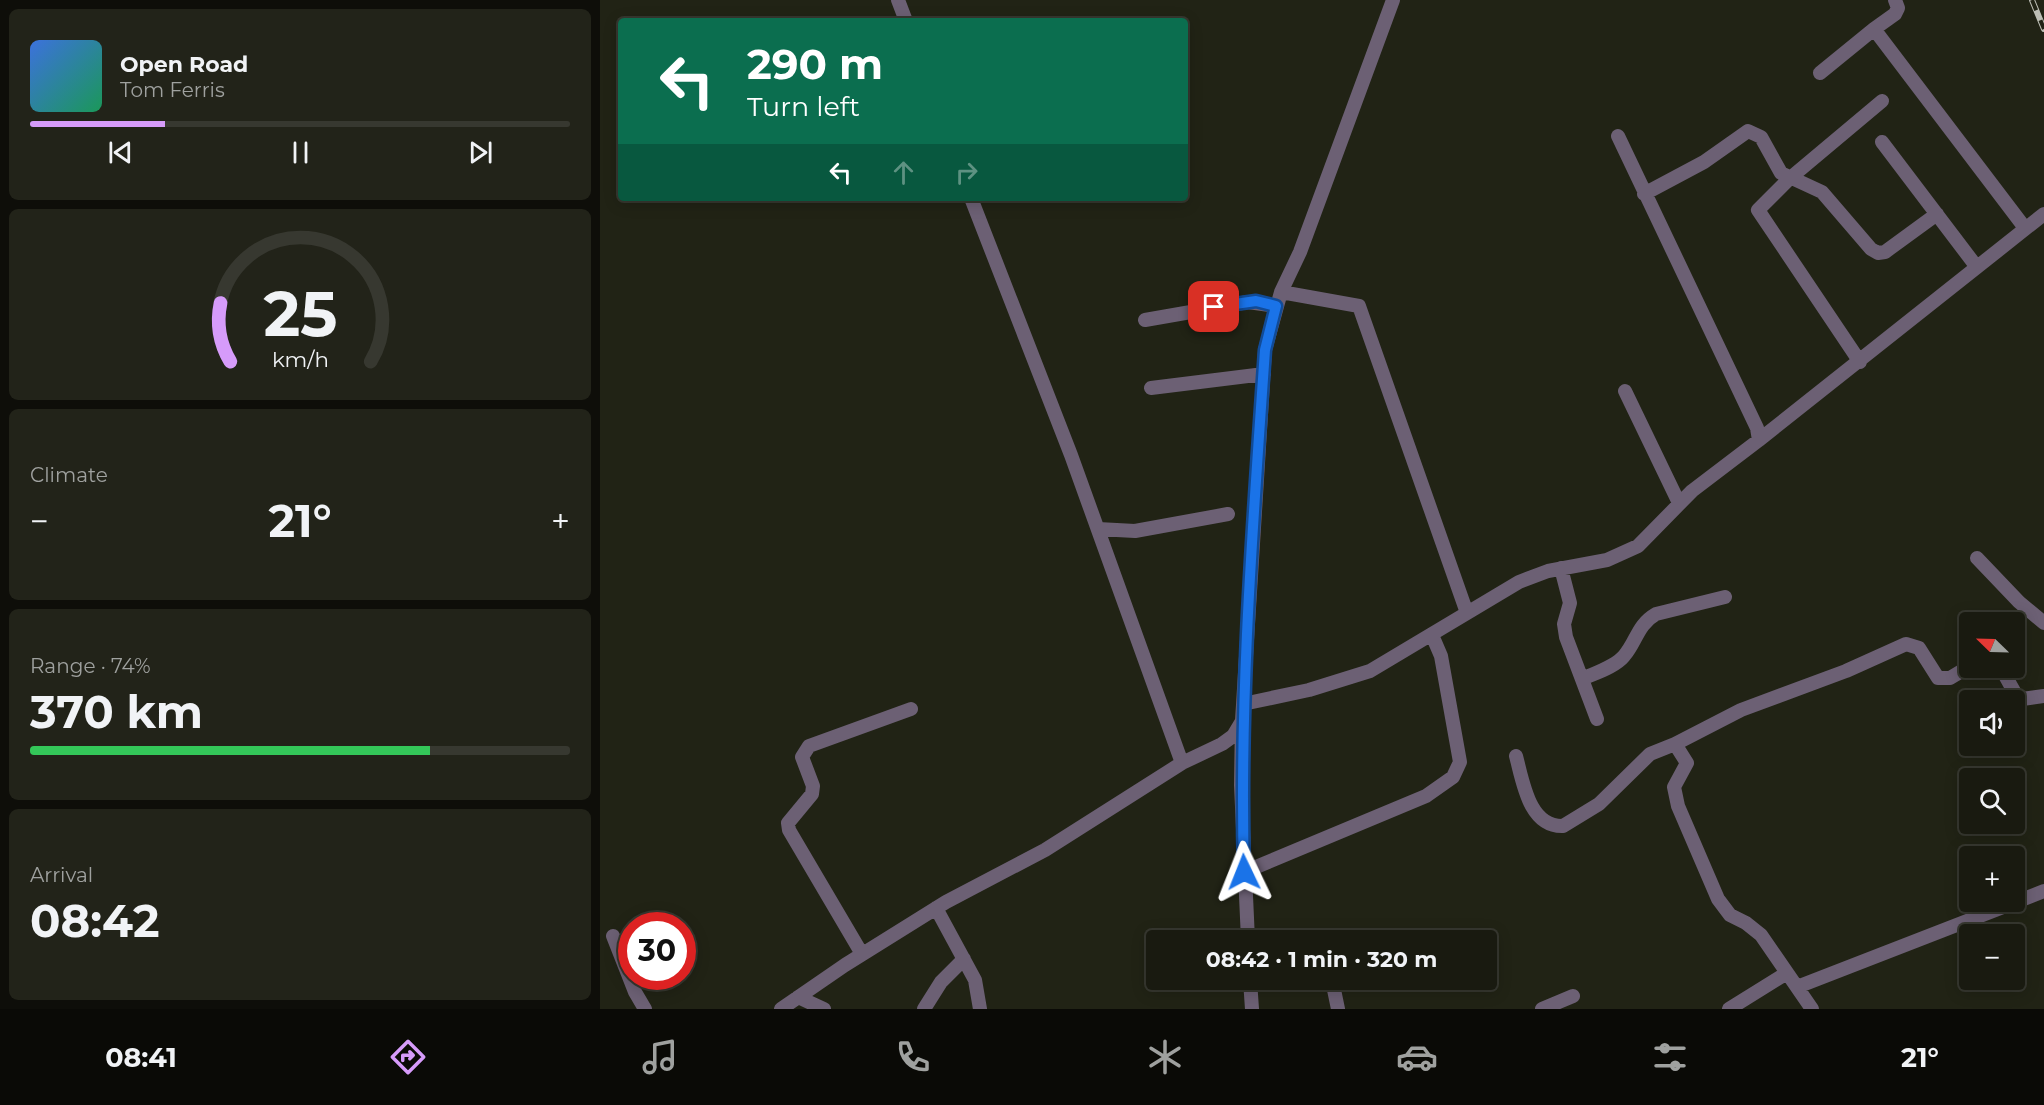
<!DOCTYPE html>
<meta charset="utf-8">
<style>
body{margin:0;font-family:Montserrat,sans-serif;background:#222319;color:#f1f3f6;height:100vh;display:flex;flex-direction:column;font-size:22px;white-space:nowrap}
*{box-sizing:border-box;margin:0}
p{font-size:20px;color:#9fa19f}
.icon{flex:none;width:33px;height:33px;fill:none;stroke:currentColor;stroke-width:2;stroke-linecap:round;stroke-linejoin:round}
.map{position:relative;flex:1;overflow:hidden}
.details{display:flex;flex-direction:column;gap:9px;padding:9px;background:#0e0e09;width:600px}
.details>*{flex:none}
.hud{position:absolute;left:18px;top:18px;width:570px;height:183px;border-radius:6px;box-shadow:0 3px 15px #0003,0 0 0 2px #373830;background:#0b6e4f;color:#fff;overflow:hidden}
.needle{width:39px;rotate:293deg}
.controls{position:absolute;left:1359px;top:612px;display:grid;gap:12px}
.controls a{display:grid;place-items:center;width:66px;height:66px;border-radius:6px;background:#191a10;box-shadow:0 3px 15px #0003,0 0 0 2px #373830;font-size:30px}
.speed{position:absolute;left:18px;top:912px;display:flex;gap:12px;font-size:30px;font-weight:700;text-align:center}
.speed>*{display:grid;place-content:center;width:78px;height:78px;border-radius:50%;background:#191a10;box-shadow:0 3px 15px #0003,0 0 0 2px #373830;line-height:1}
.speed .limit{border:9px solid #d22;background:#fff;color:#111}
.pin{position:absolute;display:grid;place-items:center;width:51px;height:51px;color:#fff;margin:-26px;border-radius:12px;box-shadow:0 3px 9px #0006}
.me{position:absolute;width:66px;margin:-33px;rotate:358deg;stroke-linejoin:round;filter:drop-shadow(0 0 4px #0008)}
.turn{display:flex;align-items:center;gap:21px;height:126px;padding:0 30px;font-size:27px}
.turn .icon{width:78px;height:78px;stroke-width:2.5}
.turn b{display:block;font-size:42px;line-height:51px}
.lanes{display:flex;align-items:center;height:57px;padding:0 30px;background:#0003;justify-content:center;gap:30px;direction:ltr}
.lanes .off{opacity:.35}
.big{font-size:45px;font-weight:700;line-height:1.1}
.details .widget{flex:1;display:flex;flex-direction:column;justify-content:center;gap:9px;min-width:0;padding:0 21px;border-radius:9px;background:#222319}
.details .dial{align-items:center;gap:0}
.dial svg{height:156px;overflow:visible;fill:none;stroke:#373830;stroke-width:7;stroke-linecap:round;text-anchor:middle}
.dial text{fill:#f1f3f6;stroke:none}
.song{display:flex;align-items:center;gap:18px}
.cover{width:72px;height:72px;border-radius:9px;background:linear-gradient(135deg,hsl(220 70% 55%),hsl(150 70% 35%))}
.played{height:6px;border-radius:3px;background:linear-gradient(90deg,#d69bfa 25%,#373830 25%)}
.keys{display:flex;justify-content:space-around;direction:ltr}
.heat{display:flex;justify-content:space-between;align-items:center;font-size:33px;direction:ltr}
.charge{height:9px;border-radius:4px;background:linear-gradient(90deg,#34c759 74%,#373830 0)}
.trip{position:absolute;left:546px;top:930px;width:351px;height:60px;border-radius:6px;background:#191a10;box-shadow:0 3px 15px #0003,0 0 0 2px #373830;font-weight:700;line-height:60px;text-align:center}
.menu{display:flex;height:96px;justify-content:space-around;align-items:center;background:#0a0a06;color:#9fa19f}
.menu .icon{width:42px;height:42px}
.menu .active{color:#d69bfa}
.menu b{font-size:27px;color:#f1f3f6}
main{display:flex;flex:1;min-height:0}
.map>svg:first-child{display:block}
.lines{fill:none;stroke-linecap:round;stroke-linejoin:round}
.minor{stroke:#6c6074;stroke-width:14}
.rail-casing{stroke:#bdbeb5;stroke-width:6}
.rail{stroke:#212315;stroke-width:4;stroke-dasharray:11;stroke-linecap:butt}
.route-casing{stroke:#114b97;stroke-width:15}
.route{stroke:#1a73e8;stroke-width:10}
</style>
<main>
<section class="details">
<div class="widget">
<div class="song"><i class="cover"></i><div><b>Open Road</b><p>Tom Ferris</p></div></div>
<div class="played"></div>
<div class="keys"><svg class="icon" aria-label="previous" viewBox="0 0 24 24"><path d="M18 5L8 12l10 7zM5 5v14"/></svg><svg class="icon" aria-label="pause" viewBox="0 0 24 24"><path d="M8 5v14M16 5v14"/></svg><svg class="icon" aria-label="next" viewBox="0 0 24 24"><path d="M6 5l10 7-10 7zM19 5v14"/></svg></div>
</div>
<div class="widget dial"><svg viewBox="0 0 100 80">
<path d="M14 69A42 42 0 1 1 86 69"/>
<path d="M14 69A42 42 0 0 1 9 39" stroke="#d69bfa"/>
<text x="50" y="56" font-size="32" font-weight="700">25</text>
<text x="50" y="72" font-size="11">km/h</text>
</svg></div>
<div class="widget"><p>Climate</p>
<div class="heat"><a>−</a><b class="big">21°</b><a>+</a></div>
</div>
<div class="widget"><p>Range · 74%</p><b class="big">370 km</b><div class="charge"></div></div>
<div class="widget"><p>Arrival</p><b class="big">08:42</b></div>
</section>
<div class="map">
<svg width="1444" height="1009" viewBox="0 0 1444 1009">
<rect width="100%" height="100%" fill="#212315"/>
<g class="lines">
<path class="minor" d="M298,0L306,21
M1274,29L1295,14L1298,8L1295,0
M1220,73L1274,29L1425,228
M1282,142L1376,266
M1044,194L1104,162L1148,131L1161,137L1181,173L1222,192L1271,249L1278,253L1285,252L1337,214
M371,198L471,455L582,763
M681,292L759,306L867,613
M545,320L648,302L676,306
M1260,362L1158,210L1189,179L1282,101
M551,388L664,374
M1025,391L1079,503
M1159,440L1444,214
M498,529L535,531L628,514
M1377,558L1419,602L1444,623
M961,568L970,603L964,624L966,637L997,719
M1401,668L1416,695L1422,699L1444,696
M982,679C995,673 1015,667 1024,656C1037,641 1037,625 1056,614L1125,597
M643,704L709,690L770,671L919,582L948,571L1007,560L1038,546L1092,491L1159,440L1157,428L1018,136
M642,721L641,785L648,940
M916,756C923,782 929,827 963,826L999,804L1050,754L1075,744
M644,872L826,796L853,777L860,762L841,656L832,635
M336,908L375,980L380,1009
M13,936L35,992L45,1009
M262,954L189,830L188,823L212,794L213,786L202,757L209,746L311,709
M650,980L652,1009
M732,980L738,1009
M1197,987L1444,891
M198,997L224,1009
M181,1009L245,965L346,902L445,850L582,763L622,744L633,736L642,721L665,350L681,292L700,252L793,0
M324,1009L341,982L364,959
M942,1009L973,996
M1129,1009L1187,973
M1212,1009L1161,935L1146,923L1130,915L1118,899L1078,806L1074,787L1087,763L1075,744L1141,710L1246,671L1306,644L1319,648L1338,678H1350L1370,666"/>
<defs>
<path id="rail" d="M1432,0L1444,29"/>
</defs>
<use href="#rail" class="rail-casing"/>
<use href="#rail" class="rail"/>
</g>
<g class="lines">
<defs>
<path id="route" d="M614,307L656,301L676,306L665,350C653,524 639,697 644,872"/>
</defs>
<use href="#route" class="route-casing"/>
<use href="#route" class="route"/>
</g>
</svg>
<div class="controls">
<a><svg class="needle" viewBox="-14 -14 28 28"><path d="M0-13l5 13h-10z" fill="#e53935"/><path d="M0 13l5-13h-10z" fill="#9fa19f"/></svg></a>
<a><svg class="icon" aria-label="sound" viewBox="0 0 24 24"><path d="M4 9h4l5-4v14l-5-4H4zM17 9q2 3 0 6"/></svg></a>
<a><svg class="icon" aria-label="search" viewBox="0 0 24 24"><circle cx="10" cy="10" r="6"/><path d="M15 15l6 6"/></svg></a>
<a>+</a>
<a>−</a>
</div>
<div class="speed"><div class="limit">30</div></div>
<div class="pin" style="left:614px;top:307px;background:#d93025"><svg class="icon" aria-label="arrive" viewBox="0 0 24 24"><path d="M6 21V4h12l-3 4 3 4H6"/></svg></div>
<svg class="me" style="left:644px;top:872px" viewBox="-20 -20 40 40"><path d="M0-17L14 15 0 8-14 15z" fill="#1a73e8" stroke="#fff" stroke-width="4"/></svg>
<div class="trip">08:42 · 1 min · 320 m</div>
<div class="hud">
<div class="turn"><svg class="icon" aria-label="left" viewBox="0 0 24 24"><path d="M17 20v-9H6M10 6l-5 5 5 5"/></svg><div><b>290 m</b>Turn left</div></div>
<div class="lanes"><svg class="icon" aria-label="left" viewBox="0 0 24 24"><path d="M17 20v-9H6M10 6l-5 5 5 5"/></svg><svg class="icon off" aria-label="ahead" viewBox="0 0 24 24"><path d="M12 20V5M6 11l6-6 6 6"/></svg><svg class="icon off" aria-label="right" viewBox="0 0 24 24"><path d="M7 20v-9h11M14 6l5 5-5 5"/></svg></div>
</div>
</div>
</main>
<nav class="menu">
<b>08:41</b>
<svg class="icon active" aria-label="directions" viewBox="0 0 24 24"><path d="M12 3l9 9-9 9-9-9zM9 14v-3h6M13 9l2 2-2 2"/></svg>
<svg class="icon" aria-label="music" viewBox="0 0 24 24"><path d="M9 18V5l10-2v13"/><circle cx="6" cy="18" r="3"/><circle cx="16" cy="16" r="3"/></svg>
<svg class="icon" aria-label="phone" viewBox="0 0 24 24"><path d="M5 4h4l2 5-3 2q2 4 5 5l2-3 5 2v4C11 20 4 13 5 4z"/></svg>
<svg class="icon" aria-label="climate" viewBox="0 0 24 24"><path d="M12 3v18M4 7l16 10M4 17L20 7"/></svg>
<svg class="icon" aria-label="car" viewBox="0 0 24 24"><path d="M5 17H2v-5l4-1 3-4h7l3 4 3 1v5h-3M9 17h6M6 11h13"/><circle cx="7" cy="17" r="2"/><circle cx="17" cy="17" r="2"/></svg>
<svg class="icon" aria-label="filters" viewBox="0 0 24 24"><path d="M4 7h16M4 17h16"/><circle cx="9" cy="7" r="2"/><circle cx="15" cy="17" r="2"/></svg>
<b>21°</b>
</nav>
